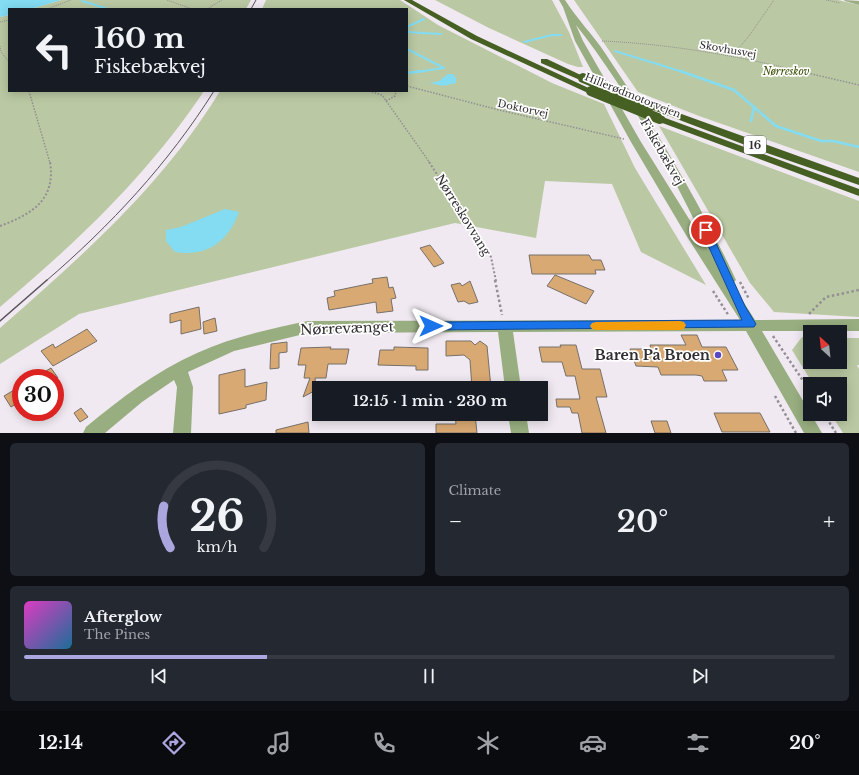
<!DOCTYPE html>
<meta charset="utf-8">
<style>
body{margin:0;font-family:"Libre Baskerville",serif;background:#242831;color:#f1f3f6;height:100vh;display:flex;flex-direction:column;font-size:15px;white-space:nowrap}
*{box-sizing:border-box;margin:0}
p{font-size:13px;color:#9ea1a6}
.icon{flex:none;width:22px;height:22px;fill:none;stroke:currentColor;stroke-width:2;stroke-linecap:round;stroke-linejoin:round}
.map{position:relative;height:433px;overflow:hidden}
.sheet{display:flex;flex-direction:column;gap:10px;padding:10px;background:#0d0f14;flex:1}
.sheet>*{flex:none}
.top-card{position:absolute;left:8px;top:8px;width:400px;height:84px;border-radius:0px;box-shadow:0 2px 10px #0003;background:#171b24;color:#f1f3f6;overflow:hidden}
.needle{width:26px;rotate:333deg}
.buttons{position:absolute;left:803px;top:325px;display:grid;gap:8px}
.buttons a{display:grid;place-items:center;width:44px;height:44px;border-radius:0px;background:#171b24;box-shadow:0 2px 10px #0003;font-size:20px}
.speed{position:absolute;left:12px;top:369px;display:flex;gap:8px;font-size:20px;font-weight:700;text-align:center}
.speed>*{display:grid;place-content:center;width:52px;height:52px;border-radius:50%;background:#171b24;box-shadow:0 2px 10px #0003;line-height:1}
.speed .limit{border:6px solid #d22;background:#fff;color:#111}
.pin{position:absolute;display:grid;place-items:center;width:34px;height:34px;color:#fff;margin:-17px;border:2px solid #fff;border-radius:50%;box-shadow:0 1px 4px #0007}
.me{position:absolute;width:44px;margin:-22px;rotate:90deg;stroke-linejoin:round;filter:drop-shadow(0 0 3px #0008)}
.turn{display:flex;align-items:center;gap:14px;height:84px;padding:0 20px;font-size:18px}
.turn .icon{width:52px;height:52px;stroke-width:2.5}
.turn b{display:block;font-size:28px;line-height:34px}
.big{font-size:30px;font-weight:600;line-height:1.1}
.sheet .tile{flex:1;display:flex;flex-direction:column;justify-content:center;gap:6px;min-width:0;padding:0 14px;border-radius:6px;background:#242831}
.sheet .dial{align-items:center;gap:0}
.dial svg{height:104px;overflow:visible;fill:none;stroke:#363941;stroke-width:7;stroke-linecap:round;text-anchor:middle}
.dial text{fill:#f1f3f6;stroke:none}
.song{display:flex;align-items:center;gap:12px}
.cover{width:48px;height:48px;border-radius:6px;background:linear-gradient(135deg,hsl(310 70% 55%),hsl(200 70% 35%))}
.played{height:4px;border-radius:2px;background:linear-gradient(90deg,#aca6de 30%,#363941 30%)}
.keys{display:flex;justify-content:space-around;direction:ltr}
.heat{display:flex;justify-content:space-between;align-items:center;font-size:22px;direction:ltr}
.sheet .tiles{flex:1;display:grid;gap:10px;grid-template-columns:1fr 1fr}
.tile:last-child{grid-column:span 2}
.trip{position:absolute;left:312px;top:381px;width:236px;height:40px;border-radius:0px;background:#171b24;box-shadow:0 2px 10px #0003;font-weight:600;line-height:40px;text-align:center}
.tab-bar{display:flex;height:64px;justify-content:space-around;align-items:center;background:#090b0e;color:#9ea1a6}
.tab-bar .icon{width:28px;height:28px}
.tab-bar .on{color:#aca6de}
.tab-bar b{font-size:18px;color:#f1f3f6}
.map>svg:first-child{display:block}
.green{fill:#bac9a3}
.water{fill:#83dcf2}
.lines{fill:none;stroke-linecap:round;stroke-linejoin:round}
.stream-far1{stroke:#83dcf2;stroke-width:2}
.stream{stroke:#83dcf2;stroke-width:2.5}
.building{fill:#d9a973;stroke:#767069}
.path-far3{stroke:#948f94;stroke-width:1;stroke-dasharray:1 1;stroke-linecap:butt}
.path-far2{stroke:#948f94;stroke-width:1.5;stroke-dasharray:1.5 1.5;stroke-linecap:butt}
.path-far1{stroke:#948f94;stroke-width:2;stroke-dasharray:2 2;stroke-linecap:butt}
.path{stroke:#948f94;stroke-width:2.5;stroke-dasharray:2.5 2.5;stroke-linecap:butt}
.minor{fill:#98ae80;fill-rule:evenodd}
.highway{fill:#465f23;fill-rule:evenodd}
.tram-far1{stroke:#575357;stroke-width:1}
.tram{stroke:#575357;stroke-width:1.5}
.highway-bridge{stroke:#465f23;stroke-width:10}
.route{fill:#1a73e8;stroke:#114b97}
.slow{fill:#f59e0b}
.poi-dot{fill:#5849c1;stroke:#fff;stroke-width:1.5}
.labels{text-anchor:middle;stroke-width:3.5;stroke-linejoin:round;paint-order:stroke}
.far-street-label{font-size:10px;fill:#312e31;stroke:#fff}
.far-park-label{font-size:10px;font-style:italic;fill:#3a4e02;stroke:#fff}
.shield{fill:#fff;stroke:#6f6d6f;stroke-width:1}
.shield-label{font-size:11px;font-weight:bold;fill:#312e31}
.street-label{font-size:12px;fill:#312e31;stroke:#fff}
.near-street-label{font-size:14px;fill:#312e31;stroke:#fff}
.near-poi-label{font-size:14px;font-weight:bold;fill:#312e31;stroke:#fff;text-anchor:end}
</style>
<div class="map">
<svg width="859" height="433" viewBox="0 0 859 433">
<rect width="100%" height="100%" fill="#f0e9f1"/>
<path class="green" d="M61,0H251L246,9H31Z
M266,0H400L438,25L552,83L604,104L635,168L706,285L641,252L612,184L545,181L536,238L455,223L79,314L0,364V328C82,256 163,185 220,91H407V9H262Z
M435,0H552L569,32L583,67H578L568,64L489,28Z
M574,0H838L859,5V172L699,116L638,92Z
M9,15V91H204C147,176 78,241 0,307V17Z
M659,126L859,201V317L774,312L750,283Z
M802,337H810V362H840V338H859V365H857L859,369V433H843L831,414H840V384H813L792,350Z"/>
<path class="water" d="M0,0H61L31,9H9V15L0,17Z
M448,74H453L456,78V83L443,86L430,83L439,81Z
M225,209L239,212C228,242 207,257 175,252L166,241V230L181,227Z"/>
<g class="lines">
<path class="stream-far1" d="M82,1L108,9
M408,31L407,27L424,19
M407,32L441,34
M524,42L552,35H561
M407,49L444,68L416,72
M615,51L683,72"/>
<path class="stream" d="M680,71L734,90L776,126L821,141H833L859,147
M407,73L424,71
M379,91H381
M751,121L754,107"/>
</g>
<path class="building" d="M430,245L444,263L434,267L420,248Z
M529,255H589L592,260H601L605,270H595L596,274H532Z
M555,275L594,291L586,304L547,286Z
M387,277L389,288L393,287L396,298L391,299L393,311L377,313L376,302L329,310L327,298L335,296L334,291L373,283L372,279Z
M470,281L478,302L469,304L464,301L458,302L451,285L460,283L462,286Z
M199,307L201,329L181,334V320L170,323V314Z
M215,318L217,331L204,334L203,322Z
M87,329L97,341L53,366L41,351L53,344L55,348Z
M681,335H697L702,347H726L738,370H722L727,381H704L702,376L696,375H661L658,367L636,366L630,349H651L650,345H686Z
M446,341H471L475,345L480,341L487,346L491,388H472L470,360L464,355L446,356Z
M287,342V352L279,353V368L270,369L271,344Z
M560,345H576L582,369H600L607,397H596L606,433H582L578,413H572L570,407H557L556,399H580L575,376H566L562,362H542L539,347H561Z
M331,347L330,349H349L346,364H328L326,378H315L316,390L303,397L310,378H304L306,365H298L301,348Z
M394,347L428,348V370H416V366L378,365L380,350H394Z
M51,368L58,378H34Z
M245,369V387L267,382L266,400L246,405V408L219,414V375Z
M21,386V401L11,407L4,396Z
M81,408L88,417L80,422L74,413Z
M714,413H760L770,432H722Z
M455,414H475L477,433H436V424H456Z
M651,421H667L671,433H655Z
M308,422L309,433H276V430Z"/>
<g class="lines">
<path class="path-far3" d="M167,0L192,9
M826,0L840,3
M47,9L71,0
M207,9L222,0
M0,22L9,20
M602,41C671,44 737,56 804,72
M0,46L1,52L9,62
M732,56L749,36L774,0"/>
<path class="path-far2" d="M799,71L859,85
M407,86L499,110L624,139
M29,91L50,163
M369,91L382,95L430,163
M386,101L395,96L396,91"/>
<path class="path-far1" d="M429,162L491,257L496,281
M0,226C32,214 56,200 50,162"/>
<path class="path" d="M495,280L502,315
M740,282L749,299
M713,291L729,316
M809,314L826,297L859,290
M773,336L810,391
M775,396L796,433
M824,414L836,433"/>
<path class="minor" d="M559,0H565C577,19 593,35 605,53C654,126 699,201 736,280L732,284L755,320L859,319V331H762L822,433H804L746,331L513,332L521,388H505L498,332L308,333L234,351L188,372L193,387L191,433H173L177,387L174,380L142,402L105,433H83L86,427C120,399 156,371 197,353C232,337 270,329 308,321L740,320L686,235L631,142L575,41L563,7ZM576,25C629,92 673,174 709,251L641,142L583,41Z
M844,0L859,1V5L845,1Z
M508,414H526L529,433H511Z"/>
<path class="highway" d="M404,0H412L477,36L595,91L594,93H588L471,39Z
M541,59H547L587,78L586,80H580L541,63Z
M651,103L859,178V185L761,151L648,108V104Z
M660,116L859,189V196L657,121V117Z"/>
<path class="tram-far1" d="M251,9L256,0
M46,281C111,225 168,164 214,91"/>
<path class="tram" d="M0,321L47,280"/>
<path class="highway-bridge" d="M583,78L651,106
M591,91L660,119"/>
</g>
<path class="route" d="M706,227L710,230L745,306L756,324L754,327L431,330L427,329L425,326L427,323L431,322L742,320L701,230Z"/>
<path class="slow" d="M680,321L684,322L686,325L684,329L680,330H596L592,329L590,326L592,323L596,322Z"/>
<circle class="poi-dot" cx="718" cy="355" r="4"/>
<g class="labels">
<g class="far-street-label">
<text transform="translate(728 49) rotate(10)" y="4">Skovhusvej</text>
<text transform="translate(633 95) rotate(22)" y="4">Hillerødmotorvejen</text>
<text transform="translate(523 108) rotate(12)" y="4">Doktorvej</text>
</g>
<g class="far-park-label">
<text x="786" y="75">Nørreskov</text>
</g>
<rect class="shield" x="744" y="136" width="22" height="18" rx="3"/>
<g class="shield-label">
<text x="755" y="149">16</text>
</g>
<g class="street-label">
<text transform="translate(662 152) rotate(60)" y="4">Fiskebækvej</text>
<text transform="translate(463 215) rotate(58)" y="4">Nørreskovvang</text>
</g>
<g class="near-street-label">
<text transform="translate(347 328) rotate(-2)" y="5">Nørrevænget</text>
</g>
<g class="near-poi-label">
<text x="710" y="360">Baren På Broen</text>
</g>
</g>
</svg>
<div class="buttons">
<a><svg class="needle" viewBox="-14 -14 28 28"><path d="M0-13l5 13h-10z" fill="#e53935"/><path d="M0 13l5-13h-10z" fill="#9ea1a6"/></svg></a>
<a><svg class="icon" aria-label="sound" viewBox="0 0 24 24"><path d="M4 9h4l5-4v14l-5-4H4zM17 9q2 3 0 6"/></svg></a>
</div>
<div class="speed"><div class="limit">30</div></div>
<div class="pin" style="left:706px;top:230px;background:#d93025"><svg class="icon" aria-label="arrive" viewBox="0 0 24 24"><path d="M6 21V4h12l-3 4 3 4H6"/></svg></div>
<svg class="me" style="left:431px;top:326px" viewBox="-20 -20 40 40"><path d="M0-17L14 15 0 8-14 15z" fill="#1a73e8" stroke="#fff" stroke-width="4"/></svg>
<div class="trip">12:15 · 1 min · 230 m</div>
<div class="top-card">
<div class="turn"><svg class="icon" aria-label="left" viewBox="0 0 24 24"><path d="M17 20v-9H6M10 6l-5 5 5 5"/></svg><div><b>160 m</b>Fiskebækvej</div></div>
</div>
</div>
<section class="sheet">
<div class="tiles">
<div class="tile dial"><svg viewBox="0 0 100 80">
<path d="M14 69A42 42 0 1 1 86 69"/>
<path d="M14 69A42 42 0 0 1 9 37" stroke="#aca6de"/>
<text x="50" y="56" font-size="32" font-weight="700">26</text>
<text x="50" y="72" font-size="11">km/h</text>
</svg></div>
<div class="tile"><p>Climate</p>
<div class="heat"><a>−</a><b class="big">20°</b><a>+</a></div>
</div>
<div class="tile">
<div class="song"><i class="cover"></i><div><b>Afterglow</b><p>The Pines</p></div></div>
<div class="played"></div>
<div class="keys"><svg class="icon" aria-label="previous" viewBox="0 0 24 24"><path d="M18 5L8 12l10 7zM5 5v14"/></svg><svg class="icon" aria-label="pause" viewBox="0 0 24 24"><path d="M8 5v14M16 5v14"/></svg><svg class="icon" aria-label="next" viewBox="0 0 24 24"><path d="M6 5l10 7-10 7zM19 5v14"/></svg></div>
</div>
</div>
</section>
<nav class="tab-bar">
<b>12:14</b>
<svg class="icon on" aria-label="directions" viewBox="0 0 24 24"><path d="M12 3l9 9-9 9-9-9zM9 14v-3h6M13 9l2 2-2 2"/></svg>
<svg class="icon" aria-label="music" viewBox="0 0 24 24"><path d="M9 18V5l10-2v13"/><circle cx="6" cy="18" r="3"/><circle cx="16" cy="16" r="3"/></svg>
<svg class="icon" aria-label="phone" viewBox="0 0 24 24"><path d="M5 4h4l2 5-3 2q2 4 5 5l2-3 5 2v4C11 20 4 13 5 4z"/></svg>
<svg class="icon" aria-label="climate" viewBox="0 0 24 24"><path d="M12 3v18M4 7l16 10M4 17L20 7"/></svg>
<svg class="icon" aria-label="car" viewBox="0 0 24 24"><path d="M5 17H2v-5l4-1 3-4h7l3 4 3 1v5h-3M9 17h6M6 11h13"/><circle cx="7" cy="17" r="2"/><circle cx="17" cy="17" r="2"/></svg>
<svg class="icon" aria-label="filters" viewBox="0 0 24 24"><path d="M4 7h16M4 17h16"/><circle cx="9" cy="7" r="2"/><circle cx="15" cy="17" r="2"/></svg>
<b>20°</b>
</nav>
